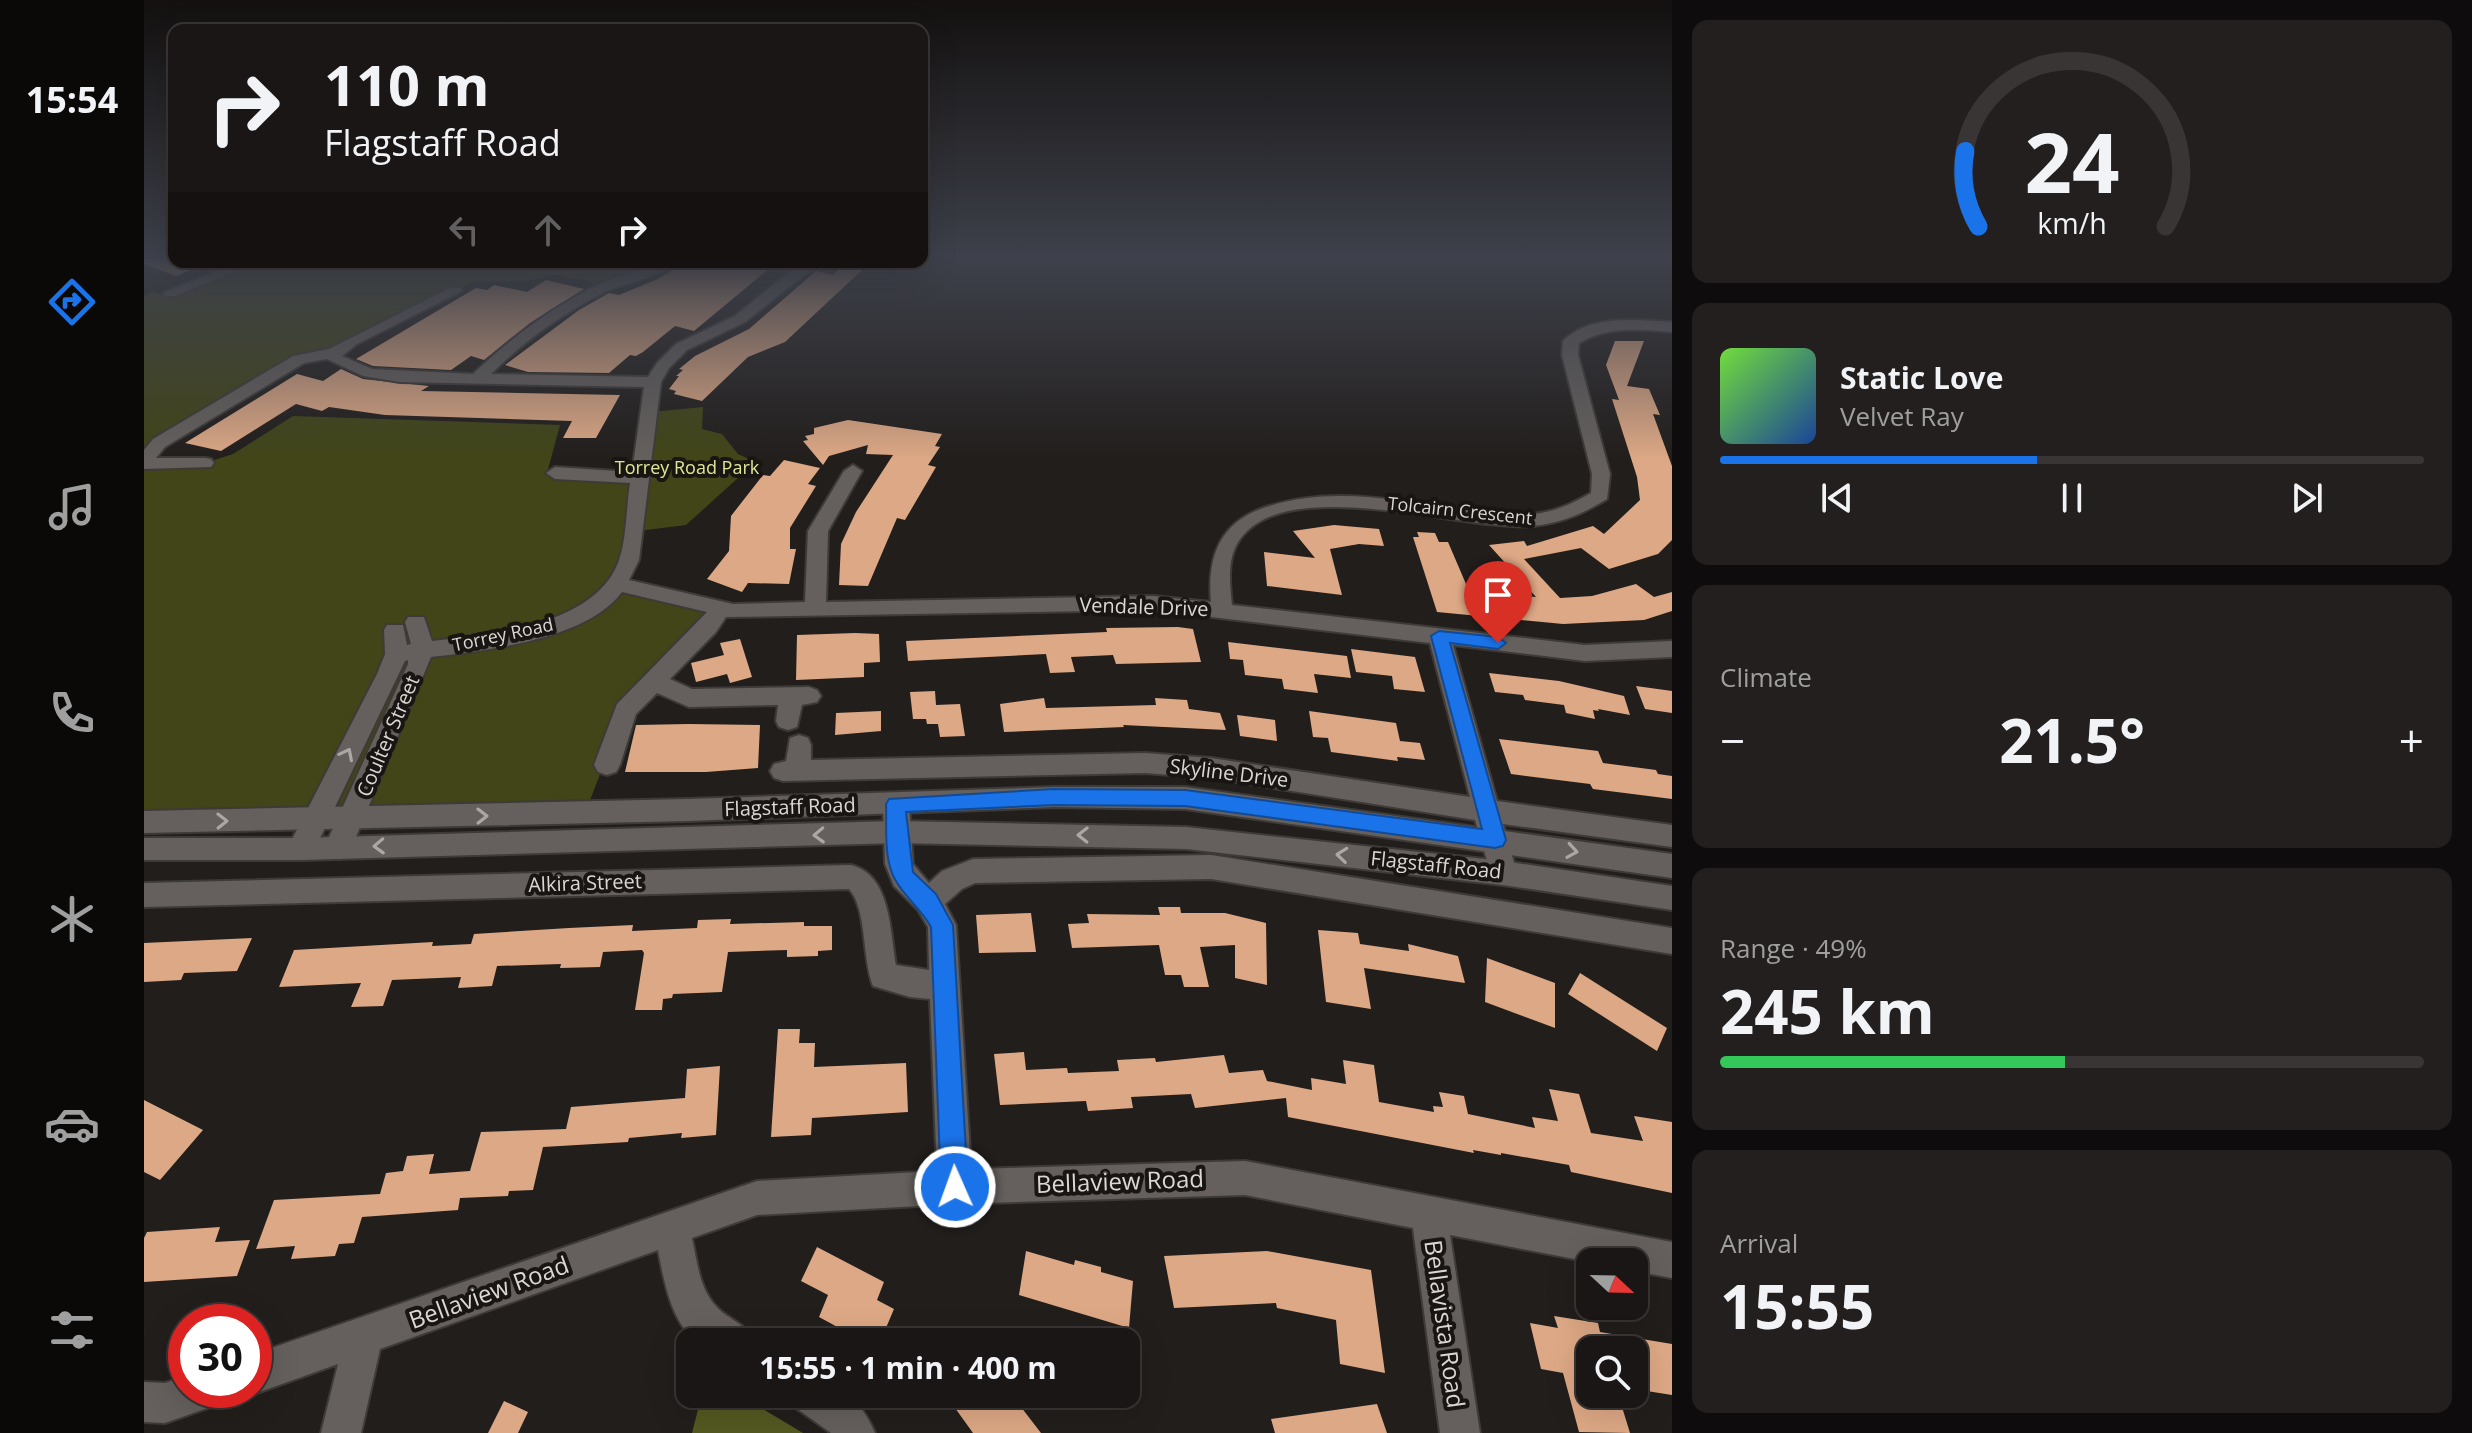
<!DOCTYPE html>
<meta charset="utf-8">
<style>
body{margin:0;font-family:"Open Sans",sans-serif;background:#231f1e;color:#f1f3f6;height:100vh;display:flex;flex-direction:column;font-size:30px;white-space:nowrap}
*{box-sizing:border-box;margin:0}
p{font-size:26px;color:#9f9fa0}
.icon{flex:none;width:44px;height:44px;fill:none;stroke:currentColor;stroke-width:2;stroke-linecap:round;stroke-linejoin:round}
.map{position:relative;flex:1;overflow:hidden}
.panel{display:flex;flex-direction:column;gap:20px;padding:20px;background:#0e0c0c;width:800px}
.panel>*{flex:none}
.hud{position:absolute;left:24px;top:24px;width:760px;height:244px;border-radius:16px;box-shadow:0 8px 32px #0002,0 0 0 2px #383534;background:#1a1615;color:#f1f3f6;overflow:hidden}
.needle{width:52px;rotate:112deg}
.fabs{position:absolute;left:1432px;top:1248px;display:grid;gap:16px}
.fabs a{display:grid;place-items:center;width:72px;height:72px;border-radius:16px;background:#1a1615;box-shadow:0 8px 32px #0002,0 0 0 2px #383534;font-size:40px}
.speed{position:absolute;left:24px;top:1304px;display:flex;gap:16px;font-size:40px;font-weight:700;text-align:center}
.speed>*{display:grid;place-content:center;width:104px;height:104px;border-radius:50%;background:#1a1615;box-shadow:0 8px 32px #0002,0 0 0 2px #383534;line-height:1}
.speed .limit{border:12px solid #d22;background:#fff;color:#111}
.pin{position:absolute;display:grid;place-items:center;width:68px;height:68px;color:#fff;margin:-82px -34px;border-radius:50% 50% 50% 0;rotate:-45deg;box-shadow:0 0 8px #0007}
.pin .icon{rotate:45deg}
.me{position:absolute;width:88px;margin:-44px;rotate:358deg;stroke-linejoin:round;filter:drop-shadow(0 0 6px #0008)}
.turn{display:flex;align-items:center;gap:28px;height:168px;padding:0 24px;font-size:36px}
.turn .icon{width:104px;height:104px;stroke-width:2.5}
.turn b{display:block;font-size:56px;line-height:68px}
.lanes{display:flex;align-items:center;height:76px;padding:0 24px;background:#0003;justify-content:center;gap:40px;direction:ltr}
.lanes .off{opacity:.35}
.big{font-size:60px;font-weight:700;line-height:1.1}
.panel .widget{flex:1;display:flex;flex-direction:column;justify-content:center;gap:12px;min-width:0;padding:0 28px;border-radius:16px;background:#231f1e}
.panel .dial{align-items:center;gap:0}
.dial svg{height:208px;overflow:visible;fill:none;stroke:#383534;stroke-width:7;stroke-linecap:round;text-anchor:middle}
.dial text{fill:#f1f3f6;stroke:none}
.song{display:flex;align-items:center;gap:24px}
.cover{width:96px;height:96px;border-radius:12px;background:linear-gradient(135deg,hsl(100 70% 55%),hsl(220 70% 35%))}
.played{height:8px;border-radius:4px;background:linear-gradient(90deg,#1a73e8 45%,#383534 45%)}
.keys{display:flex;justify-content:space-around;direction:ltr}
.heat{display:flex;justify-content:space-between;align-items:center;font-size:44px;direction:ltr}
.charge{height:12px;border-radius:6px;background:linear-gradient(90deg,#34c759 49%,#383534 0)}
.trip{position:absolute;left:532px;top:1328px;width:464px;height:80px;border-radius:16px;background:#1a1615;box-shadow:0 8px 32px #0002,0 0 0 2px #383534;font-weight:700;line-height:80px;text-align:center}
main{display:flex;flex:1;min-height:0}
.tab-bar{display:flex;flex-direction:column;width:144px;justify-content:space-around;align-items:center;background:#0a0908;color:#9f9fa0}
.tab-bar .icon{width:56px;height:56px}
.tab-bar .current{color:#1a73e8}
.tab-bar b{font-size:36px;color:#f1f3f6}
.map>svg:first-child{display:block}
.green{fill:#414517}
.forest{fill:#545921}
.building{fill:#dda885}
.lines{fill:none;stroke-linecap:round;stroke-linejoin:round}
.minor-casing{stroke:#3d3a38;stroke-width:4}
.secondary-casing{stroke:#3d3a38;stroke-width:4}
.minor{fill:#65605d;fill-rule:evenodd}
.secondary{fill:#65605d;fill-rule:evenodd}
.oneway{stroke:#aba7a5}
.route{fill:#1a73e8;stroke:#114b97;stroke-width:2}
.labels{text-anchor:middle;stroke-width:8;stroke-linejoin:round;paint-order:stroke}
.far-park-label{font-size:18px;fill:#dee892;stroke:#191513}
.far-street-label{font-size:18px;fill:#dad7d5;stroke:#191513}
.street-label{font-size:20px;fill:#dad7d5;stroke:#191513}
.near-street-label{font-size:24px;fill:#dad7d5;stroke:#191513}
</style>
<main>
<nav class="tab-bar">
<b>15:54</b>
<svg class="icon current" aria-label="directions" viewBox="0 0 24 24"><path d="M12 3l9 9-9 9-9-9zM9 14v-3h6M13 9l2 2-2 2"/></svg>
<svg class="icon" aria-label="music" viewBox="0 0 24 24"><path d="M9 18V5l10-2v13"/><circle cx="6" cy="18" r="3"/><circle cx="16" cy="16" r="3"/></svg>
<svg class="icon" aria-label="phone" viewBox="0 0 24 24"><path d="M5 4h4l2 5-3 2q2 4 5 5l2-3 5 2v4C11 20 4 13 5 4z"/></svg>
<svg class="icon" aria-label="climate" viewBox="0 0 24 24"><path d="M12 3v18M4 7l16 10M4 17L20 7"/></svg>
<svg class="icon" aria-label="car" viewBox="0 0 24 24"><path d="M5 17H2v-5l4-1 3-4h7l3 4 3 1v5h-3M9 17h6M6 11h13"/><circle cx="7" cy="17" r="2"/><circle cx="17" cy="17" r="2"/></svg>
<svg class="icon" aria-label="filters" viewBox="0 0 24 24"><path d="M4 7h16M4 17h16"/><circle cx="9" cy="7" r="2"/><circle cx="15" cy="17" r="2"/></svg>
</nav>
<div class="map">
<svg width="1528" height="1433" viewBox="0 0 1528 1433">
<rect width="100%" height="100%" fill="#221e1c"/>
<path class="green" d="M108,262H521L455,289L445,281L412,275L380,281L329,282L196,347L172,355L15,443L0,462V296L8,292L17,294Z
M559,407L558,429L578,434L594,454L618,465L594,478L542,525L494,531L507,412Z
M149,416L416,425L403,473L496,478L474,584L577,608L481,710L441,813L0,822V464L61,463L89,454Z"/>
<path class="forest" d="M558,1394H594L659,1433H548Z"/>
<path class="building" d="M0,259H30V262H68L32,276L0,264Z
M542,262L590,267L597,262H633L550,331L531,326L499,352L492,356L486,355L465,373L384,372L361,365L435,310L465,293L475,295L514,279Z
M699,265L719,269L641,342L604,357L558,401L530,394L532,391L525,389L535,376H532L539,370L535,369L551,356L605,329L672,271L689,275Z
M402,280L440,289L386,323L340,360L327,356L307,370L229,366L212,359L332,288L343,290L350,285L383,292Z
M1471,341H1500L1483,386L1505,389L1516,415L1509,414L1528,466V540L1514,554L1465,569L1437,548L1380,559L1416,598L1448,596L1492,584L1510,597L1528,592V611L1500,620L1419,624L1293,612L1269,537H1275L1273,532L1291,533L1295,542H1304L1322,584L1337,585L1339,591L1392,597L1345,545L1380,541L1383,546L1449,526L1460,534L1496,500L1493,477L1468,399L1475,400L1462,365Z
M197,369L219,379L285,386L277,391L476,395L452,438H419L428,421L241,415L185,407L178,411L152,404L77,451L41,443L153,374L179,381Z
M704,420L798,434L791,446L796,447L784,465L792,467L761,520L753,518L724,586L695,585L697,544L712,512L749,455L722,454L724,445L685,456L679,465L659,441L664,440L661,436L670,434V428Z
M640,460L676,468L664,484L672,486L646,528V549H652L645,584L604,583L598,592L563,579L585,551L587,516L619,475L626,476Z
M1190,525L1235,529L1240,546L1215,544L1186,549L1198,595L1123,586L1120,552L1171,558L1149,531Z
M1034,627L1049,629L1057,662L972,664L969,655L927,657L931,672L906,673L902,654L764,661L762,641L963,632L962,628Z
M711,633L735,634L736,662L720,663V677L652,680L653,635Z
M596,639L608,677L586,683L583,674L552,682L547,663L580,655L576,643Z
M1084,642L1203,656L1207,678L1170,674L1174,693L1140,689L1138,679L1101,675L1099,660L1086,659Z
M1207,649L1271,657L1281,692L1250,689L1248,676L1212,672Z
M1345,673L1415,681L1480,696L1486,715L1454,709L1455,711L1449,710L1451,719L1422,713L1420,705L1381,700L1379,695L1351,692Z
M1492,686L1528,691V713L1501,709Z
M791,691L792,705L816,704L821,736L796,737L794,724H783L782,719H769L766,692Z
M900,698L902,708L1012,705L1011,698L1043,700L1045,709L1076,713L1082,730L979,725L980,727L860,732L856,704Z
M737,711V731L691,735L692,713Z
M1165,711L1252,723L1256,741L1276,743L1281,760L1253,757L1254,761L1187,752L1184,738L1169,737Z
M1093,715L1131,720L1133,741L1096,736Z
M545,724L616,725L614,768L562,772H481L492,725Z
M1355,739L1454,751L1459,763L1512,770L1514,774L1528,776V799L1449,789L1446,784L1367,774Z
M1014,907H1036L1037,913H1081L1122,923L1123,985L1091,978V945L1056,947L1065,987H1040L1037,975H1021L1015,945L928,948L924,924L945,923L943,914L1016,915Z
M887,913L892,952L835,953L832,915Z
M587,919L586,924L660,922V926H688V950L674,951V956L643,957V950L584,952L578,992L529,994L528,998L519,999L518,1010H491L500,953L498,950L459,952L456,967L416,968L417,964L353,966L348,986L314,988L317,977L248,980L239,1006L207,1007L217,983L135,987L150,950L289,942L288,946L327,944L330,934L425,928L489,925L488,931L553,928L554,920Z
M1174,930L1214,933L1216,944L1265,951L1264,944L1314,956L1321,983L1220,968L1227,1009L1182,1002Z
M108,938L93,971L40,973L37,980L0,982V943Z
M1343,958L1411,983V1028L1341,1002Z
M1436,973L1523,1028L1513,1051L1424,994Z
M634,1029H656L655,1043H671L670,1067L762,1063L764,1112L668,1118L667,1135L627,1137Z
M880,1052L882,1070L923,1068L924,1073L975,1071L973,1060L1011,1058L1012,1062L1080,1055L1085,1073L1119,1070L1123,1081L1168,1090L1167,1078L1202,1084L1199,1060L1230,1065L1235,1102L1290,1112L1289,1106L1299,1107L1295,1092L1320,1096L1324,1114L1391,1128L1388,1117L1414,1121L1405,1089L1435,1094L1447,1133L1499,1141L1490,1116L1528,1122V1193L1427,1172L1425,1165L1357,1153V1155L1329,1150L1330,1153L1144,1117L1142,1098L1051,1108L1047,1094L987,1097L989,1108L944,1111L942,1101L856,1105L850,1054Z
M576,1066L572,1135L537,1138L538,1133L485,1138L484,1142L399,1147L389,1190L365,1191L364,1196L316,1198L314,1210L218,1217L210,1243L195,1244L191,1256L147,1259L151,1246L112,1249L130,1200L236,1194L242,1173L259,1171L263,1156L290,1154L285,1174L326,1171L337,1132L422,1129L427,1107L541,1098L543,1069Z
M0,1100L59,1130L16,1180L0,1172Z
M76,1227L71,1242L106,1240L93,1276L0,1282V1238L3,1232Z
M673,1247L740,1282L733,1300L750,1309L736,1342H721L675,1317L684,1295L657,1281Z
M882,1251L930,1265L931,1260L957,1267V1272L989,1281L985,1328L875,1295Z
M1123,1251L1227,1270L1241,1373L1196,1364L1192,1320L1133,1308L1132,1303L1030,1308L1020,1256Z
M1410,1316L1454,1323L1456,1332L1528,1344V1395L1490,1389V1350H1446V1394H1474L1486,1433L1435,1432L1419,1373L1397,1369L1386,1323L1414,1328Z
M801,1394H867L897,1433H829Z
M360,1401L384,1412L374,1433H344Z
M1233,1404L1243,1433H1131L1127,1419Z"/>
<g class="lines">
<defs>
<path id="minor" d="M95,262H115L31,296H21L19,293Z
M512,262H528C512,279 486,281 465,290C423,310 380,341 347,374L504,377L513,363L532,344L591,316L654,265L676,262L601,322L543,350L525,368L517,382L495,560L485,580L589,604L661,602L664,531L700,471L709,465L718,471L684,531L682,602L1009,596L1067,602C1063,556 1076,522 1122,507C1186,486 1251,500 1317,509C1340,512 1366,516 1390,514C1413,511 1427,504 1447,493L1448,474L1418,355L1419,341C1446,314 1494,320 1528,322V332C1495,329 1464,326 1435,343L1434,355L1466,474L1463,499C1438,514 1418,523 1389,526C1319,532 1135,469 1093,544C1083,562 1086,586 1088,605L1441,645L1528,641V657L1441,661L1309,645L1353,801L1528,825V847L1359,824L1373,873L1369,881L1359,885L1349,881L1331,820L1067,778L1001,773L639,781L630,778L626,771L630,764L642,761L646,738L655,735L664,738L667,745V760L1001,753L1067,758L1326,797L1286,643L1009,610L582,617L572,632L526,679L548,689L665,687L673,690L677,696L673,702L658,705L653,727L644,730L635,727L632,721L634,705L545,707L513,693L492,714L476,765L472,772L463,775L454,772L450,765L473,704L563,612L478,592C442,640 344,650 287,657L204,856L194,859L184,856L180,848L264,664V660L261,661L167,857L157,860L147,857L143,849L233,674L241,654L240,630L243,625H259L263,645L267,644L261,622L264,617H280L288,641C347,634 449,626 474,563C483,539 482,508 486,483L411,479L402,473L411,467L488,472L500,387L256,382L219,376L183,359L160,363L21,447L12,458H61L67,459L70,463L67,467L0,469V450L9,439L149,356L185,349L306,288H316L318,291L213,344L198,356L228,369L329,374C365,339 408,308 453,285C472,276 493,273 512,262Z
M752,793L761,796L765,804L769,864L785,883L798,871L829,859L1067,855L1528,928V954L1067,879L831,883L818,889L801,904L812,925L827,1169L1101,1161L1528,1242V1278L1490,1271V1262H1446L1306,1235L1336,1433H1296L1269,1228L1101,1195L811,1204L613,1215L548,1238C553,1261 555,1286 570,1304C583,1320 602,1322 610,1342C594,1342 575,1345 560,1342C529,1336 519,1276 514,1250L236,1349L217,1433H177L194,1364L110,1394L102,1390H110V1354L613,1181L793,1171L786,999L766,997L729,986C718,959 723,908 705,889L0,907V883L707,865C747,875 746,931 752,965L785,970L784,927L774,910L750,886L741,864L739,804L743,796Z
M42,1376V1390H81L75,1404L21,1423L0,1422V1382L21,1383Z
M646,1394C690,1394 712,1387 731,1433H687L652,1408Z"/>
<path id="secondary" d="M910,787H1041L1528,854V878L1041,809L910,807L544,821L0,833V811L544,799Z
M753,821L1042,827L1359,861L1528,886V910L1359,885L1042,849L753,843L157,860H0V838H157Z"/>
</defs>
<use href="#minor" class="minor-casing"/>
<use href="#secondary" class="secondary-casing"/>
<use href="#minor" class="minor"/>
<use href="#secondary" class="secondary"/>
</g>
<defs><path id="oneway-chevron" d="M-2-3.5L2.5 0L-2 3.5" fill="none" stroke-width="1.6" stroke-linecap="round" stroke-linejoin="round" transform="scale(2)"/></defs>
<g class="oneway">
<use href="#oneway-chevron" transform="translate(203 754) rotate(-63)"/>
<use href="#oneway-chevron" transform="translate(338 816) rotate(-1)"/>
<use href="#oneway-chevron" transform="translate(78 821) rotate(-1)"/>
<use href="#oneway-chevron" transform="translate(675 835) rotate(178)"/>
<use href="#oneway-chevron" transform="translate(939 835) rotate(-179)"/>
<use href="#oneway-chevron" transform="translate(235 846) rotate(178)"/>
<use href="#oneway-chevron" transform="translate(1428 851) rotate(9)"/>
<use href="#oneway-chevron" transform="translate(1198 855) rotate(-174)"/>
</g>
<linearGradient id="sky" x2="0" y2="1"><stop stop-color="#13100f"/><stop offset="0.56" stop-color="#3e414b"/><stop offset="1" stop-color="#3e414b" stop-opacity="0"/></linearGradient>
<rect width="1528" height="460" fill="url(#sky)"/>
<path class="route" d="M1295,631L1354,637L1362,643L1354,649L1306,643L1362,840L1359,846L1351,848L1041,806L910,805L762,812L769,872L792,894L809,925L824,1187L820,1196L811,1200L801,1196L797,1187L787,927C777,909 761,897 752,881C739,860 743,828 742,804L745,799L910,789L1041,790L1338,829L1287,636Z"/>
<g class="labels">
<g class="far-park-label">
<text x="543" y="474">Torrey Road Park</text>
</g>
<g class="far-street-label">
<text transform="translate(1316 511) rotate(6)" y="6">Tolcairn Crescent</text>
<text transform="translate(359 635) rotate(-12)" y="6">Torrey Road</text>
</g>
<g class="street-label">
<text transform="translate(1000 607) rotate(2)" y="7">Vendale Drive</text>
<text transform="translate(244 736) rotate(-67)" y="7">Coulter Street</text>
<text transform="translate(1085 773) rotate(7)" y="7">Skyline Drive</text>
<text transform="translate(646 807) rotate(-2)" y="7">Flagstaff Road</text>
<text transform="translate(1292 865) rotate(6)" y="7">Flagstaff Road</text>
<text transform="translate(441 883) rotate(-2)" y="7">Alkira Street</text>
</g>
<g class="near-street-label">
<text transform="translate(976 1182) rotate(-2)" y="8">Bellaview Road</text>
<text transform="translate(345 1293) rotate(-20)" y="8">Bellaview Road</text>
<text transform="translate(1300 1324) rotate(82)" y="8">Bellavista Road</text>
</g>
</g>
</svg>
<div class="fabs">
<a><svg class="needle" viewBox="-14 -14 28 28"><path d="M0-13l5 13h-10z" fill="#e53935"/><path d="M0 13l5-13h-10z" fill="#9f9fa0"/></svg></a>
<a><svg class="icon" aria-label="search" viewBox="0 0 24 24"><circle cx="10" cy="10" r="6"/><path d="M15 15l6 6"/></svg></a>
</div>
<div class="speed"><div class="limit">30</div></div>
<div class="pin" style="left:1354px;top:643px;background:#d93025"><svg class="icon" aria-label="arrive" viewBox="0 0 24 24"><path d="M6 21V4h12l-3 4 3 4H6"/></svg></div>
<svg class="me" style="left:811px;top:1187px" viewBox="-20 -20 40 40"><circle r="17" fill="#1a73e8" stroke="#fff" stroke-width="3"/><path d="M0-11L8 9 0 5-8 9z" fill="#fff"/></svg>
<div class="trip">15:55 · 1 min · 400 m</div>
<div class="hud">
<div class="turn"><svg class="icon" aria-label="right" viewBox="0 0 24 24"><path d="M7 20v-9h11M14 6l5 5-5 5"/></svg><div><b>110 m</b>Flagstaff Road</div></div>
<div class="lanes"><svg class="icon off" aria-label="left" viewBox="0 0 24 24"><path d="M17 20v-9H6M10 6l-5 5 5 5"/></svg><svg class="icon off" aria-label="ahead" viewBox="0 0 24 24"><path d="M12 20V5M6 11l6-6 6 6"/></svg><svg class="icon" aria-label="right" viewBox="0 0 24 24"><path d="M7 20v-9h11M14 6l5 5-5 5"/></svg></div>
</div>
</div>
<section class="panel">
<div class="widget dial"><svg viewBox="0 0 100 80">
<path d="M14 69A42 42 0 1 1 86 69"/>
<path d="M14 69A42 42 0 0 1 9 40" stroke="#1a73e8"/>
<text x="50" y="56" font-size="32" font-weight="700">24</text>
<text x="50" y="72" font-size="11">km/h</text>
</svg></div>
<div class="widget">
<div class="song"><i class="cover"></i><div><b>Static Love</b><p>Velvet Ray</p></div></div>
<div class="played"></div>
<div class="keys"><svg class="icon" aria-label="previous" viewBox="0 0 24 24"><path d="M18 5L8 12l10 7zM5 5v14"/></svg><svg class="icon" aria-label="pause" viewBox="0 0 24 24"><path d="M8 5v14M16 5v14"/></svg><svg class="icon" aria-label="next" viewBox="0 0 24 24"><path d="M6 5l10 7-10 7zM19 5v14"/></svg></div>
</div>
<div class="widget"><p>Climate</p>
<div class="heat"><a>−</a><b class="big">21.5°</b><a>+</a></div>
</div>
<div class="widget"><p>Range · 49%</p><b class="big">245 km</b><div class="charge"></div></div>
<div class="widget"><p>Arrival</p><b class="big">15:55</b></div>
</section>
</main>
